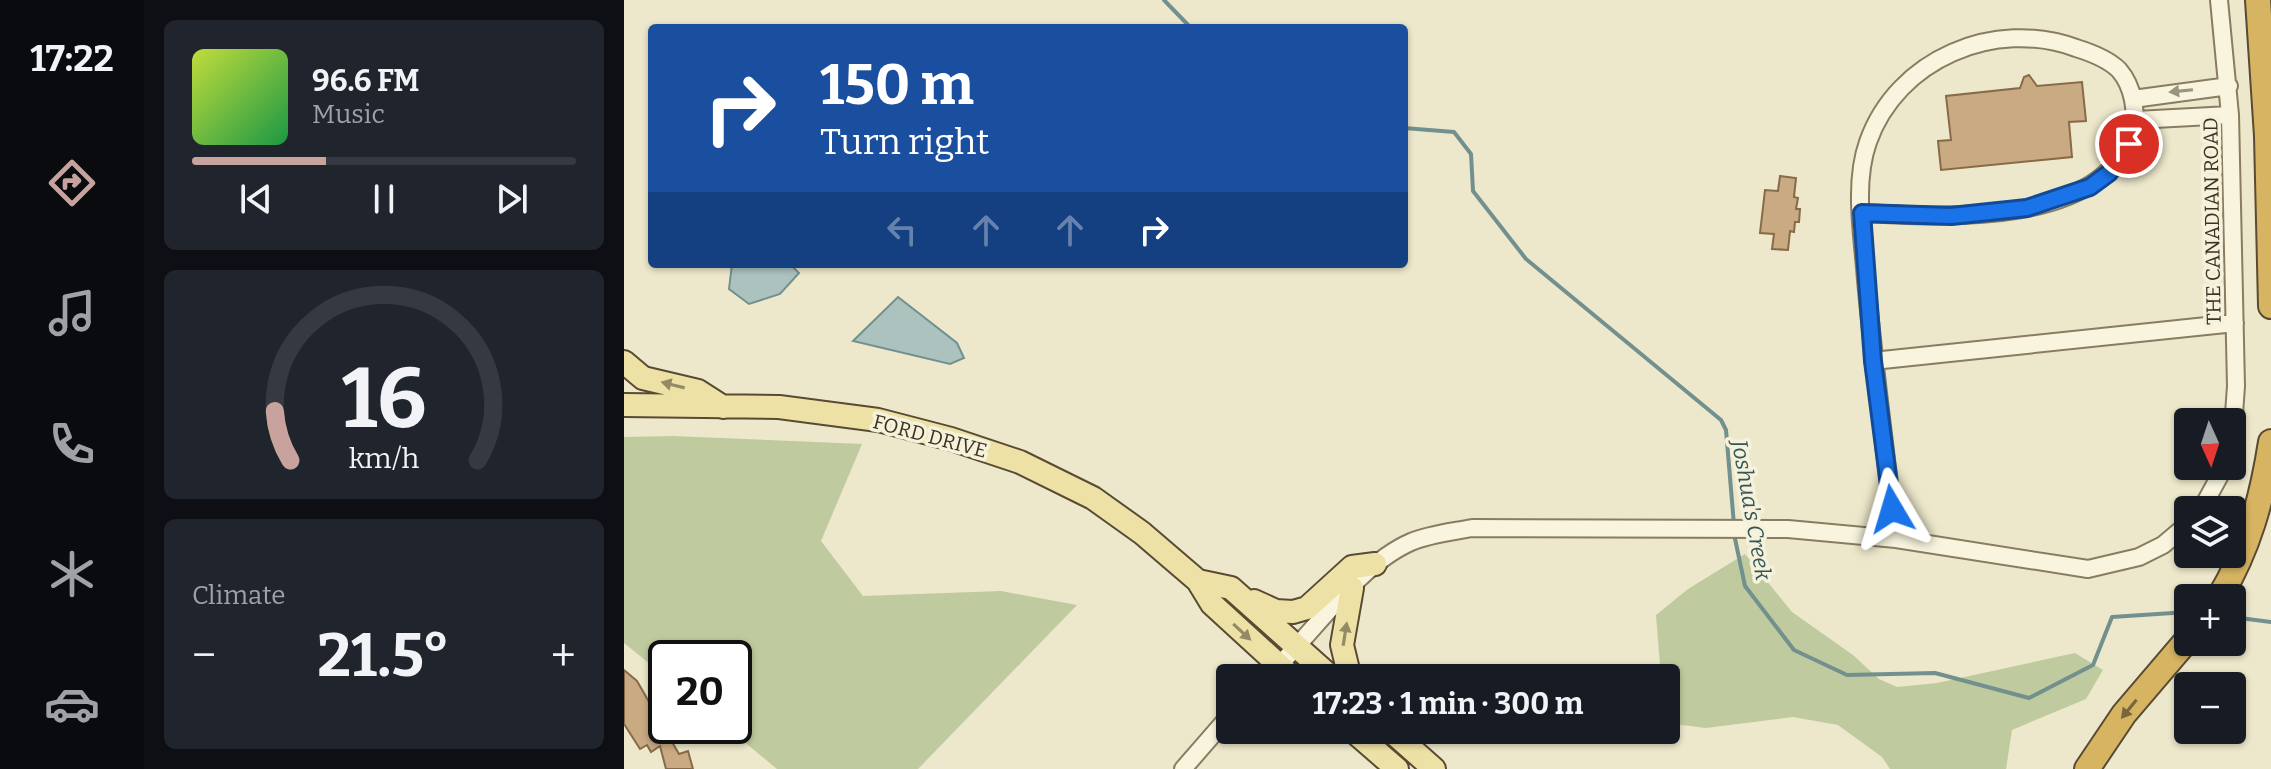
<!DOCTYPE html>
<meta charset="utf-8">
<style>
body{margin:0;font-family:Bitter,serif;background:#20242c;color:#f1f3f6;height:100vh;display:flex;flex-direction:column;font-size:30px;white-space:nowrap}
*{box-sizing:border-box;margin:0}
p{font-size:26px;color:#9ea1a6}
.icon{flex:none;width:44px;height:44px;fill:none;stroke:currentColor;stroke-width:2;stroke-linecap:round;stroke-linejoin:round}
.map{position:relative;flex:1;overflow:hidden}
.details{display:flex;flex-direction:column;gap:20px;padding:20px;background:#0d0f14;width:480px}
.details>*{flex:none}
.banner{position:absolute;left:24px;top:24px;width:760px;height:244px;border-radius:8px;box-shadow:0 2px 6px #0004;background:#1a4fa0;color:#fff;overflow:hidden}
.needle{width:52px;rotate:177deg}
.buttons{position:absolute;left:1550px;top:408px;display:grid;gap:16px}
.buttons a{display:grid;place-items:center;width:72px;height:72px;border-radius:8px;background:#171b24;box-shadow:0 2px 6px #0004;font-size:40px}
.speed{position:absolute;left:24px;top:640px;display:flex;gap:16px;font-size:40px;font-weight:700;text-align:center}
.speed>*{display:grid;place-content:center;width:104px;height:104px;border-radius:50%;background:#171b24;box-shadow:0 2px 6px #0004;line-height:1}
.speed .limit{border:4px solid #111;border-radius:12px;background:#fff;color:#111}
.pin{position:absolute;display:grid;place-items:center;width:68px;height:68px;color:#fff;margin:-34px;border:4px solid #fff;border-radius:50%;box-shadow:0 2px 8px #0007}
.me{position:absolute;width:88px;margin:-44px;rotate:353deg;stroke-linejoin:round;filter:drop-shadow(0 0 6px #0008)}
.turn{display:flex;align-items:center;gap:28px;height:168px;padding:0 40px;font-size:36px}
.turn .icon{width:104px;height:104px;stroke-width:2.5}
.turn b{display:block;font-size:56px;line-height:68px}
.lanes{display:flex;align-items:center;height:76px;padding:0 40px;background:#0003;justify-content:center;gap:40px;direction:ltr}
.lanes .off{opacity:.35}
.big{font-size:60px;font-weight:700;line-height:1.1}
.details .tile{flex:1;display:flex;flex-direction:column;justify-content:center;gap:12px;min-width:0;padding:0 28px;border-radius:12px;background:#20242c}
.details .dial{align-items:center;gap:0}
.dial svg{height:208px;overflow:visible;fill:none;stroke:#363941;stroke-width:7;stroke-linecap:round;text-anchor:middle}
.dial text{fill:#f1f3f6;stroke:none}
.song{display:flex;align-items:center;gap:24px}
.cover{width:96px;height:96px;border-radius:12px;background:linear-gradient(135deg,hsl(70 70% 55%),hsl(140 70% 35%))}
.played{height:8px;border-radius:4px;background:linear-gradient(90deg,#c8a39e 35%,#363941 35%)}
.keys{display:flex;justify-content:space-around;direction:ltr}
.heat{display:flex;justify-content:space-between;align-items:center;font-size:44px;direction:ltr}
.trip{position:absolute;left:592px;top:664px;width:464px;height:80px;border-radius:8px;background:#171b24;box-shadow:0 2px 6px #0004;font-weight:700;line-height:80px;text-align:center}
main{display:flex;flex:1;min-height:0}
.tabs{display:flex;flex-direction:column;width:144px;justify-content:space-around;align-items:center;background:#090b0e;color:#9ea1a6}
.tabs .icon{width:56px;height:56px}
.tabs .on{color:#c8a39e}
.tabs b{font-size:36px;color:#f1f3f6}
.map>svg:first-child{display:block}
.green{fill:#bfcb9f}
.water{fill:#abc2bf;stroke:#72908d;stroke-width:2}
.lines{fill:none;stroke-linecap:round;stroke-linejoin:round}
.stream{stroke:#72908d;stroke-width:4}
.building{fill:#c9aa83;stroke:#876a47;stroke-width:2}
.minor-casing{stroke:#897c60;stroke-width:20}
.major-casing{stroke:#584a33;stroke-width:26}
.highway-casing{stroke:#584a33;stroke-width:28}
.minor{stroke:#f8f4de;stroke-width:16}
.major{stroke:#ede1a6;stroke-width:22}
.highway{stroke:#d6b462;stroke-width:24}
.oneway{fill:#9a9380}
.oneway2{fill:#948a64}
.oneway3{fill:#79663c}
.route-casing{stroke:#114b97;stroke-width:20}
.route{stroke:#1a73e8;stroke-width:14}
.labels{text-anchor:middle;stroke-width:7;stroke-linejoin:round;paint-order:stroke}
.street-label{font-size:20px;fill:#3b3222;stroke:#f5f1da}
.water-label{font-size:22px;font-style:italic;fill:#325659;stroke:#f5f1da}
</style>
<main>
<nav class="tabs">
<b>17:22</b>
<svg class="icon on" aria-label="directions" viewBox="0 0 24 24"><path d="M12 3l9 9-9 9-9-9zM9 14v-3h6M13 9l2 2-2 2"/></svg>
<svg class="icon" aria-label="music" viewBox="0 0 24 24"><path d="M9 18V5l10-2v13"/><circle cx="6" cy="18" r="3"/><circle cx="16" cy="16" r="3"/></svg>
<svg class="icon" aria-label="phone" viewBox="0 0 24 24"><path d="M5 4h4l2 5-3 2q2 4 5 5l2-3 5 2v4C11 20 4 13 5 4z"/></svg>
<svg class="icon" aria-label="climate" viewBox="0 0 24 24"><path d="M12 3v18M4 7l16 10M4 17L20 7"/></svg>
<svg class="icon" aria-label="car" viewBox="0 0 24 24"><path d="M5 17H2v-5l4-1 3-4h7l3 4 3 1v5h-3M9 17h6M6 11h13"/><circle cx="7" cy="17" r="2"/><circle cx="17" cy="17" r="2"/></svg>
</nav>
<section class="details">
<div class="tile">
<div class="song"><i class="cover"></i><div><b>96.6 FM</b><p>Music</p></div></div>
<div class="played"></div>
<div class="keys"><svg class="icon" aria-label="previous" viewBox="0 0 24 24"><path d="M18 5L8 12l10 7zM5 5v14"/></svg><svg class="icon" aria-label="pause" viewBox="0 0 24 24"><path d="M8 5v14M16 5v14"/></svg><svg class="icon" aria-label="next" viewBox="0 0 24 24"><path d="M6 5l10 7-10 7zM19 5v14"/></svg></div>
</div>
<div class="tile dial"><svg viewBox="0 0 100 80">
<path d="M14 69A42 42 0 1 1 86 69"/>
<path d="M14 69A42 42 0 0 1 8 50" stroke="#c8a39e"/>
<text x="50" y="56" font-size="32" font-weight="700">16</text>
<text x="50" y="72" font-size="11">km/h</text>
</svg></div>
<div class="tile"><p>Climate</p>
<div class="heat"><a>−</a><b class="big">21.5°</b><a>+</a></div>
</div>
</section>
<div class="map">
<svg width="1647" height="769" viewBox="0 0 1647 769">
<rect width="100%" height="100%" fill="#ede8cb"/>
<path class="green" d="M49,436L238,444L197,541L239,596L377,591L453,605L294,769H153L101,726H110V658H42V677L0,643V437Z
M1121,554L1168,612L1229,655L1255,679L1273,687L1313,683L1451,653L1479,670L1462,699L1388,730L1382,769H1266L1258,757L1214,725L1169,717L1082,728L1042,723V678H1037L1032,615L1064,589Z"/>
<path class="water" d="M108,264H166L175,273L156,294L125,304L105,289Z
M274,297L333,343L340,358L326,364L229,341Z"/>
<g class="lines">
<path class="stream" d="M540,0L567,28
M780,128L830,132L847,154L849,191L902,259L1097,420L1102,430L1110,525
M1110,534L1121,586L1170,650L1223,675L1311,673L1405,698L1469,665L1488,617L1564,612
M1608,617L1647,622"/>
</g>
<path class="building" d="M1405,75L1413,86L1458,82L1462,121L1445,122L1448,157L1317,170L1314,141L1327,140L1322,96L1396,88L1400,77Z
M1156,176L1172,178L1170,197L1174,198L1172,209H1176L1175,222H1171L1170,232L1166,231L1164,250L1148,249L1150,234L1136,233L1141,190L1154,191Z
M0,670L13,681L55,754L64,751L69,769H42L36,746L27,752L23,745L16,749L0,724Z"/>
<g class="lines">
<defs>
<path id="minor" d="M1595,0L1606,115L1612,386L1608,442
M1509,99L1605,86
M1512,120L1606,115
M1238,213C1317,217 1478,228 1508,133C1514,113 1509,86 1495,70C1485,60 1465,52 1452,48C1371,18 1273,59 1244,142C1229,184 1239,237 1242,280C1250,367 1261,453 1272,539
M1249,361L1611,323
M1577,510L1601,466
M642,678C687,637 732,566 787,542C806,534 828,532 848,528L1164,529L1272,539L1464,569L1515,557L1539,545L1564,524
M559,769L606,715"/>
<path id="major" d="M0,362L19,378L74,391L99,407
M0,405L155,407L254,420L327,439L396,462L469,498L518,533L574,581L588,604L669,678
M574,581L607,588L708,678
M630,601L652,611L669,612L683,608L728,567L751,564
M726,678L718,645L728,588
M728,730L773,769
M766,730L810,769"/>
<path id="highway" d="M1634,0L1643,136L1647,306
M1595,598C1625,548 1638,499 1647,442
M1463,769L1500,714L1564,639"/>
</defs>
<use href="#minor" class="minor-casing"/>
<use href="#major" class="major-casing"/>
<use href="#highway" class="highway-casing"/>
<use href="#minor" class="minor"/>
<use href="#major" class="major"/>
<use href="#highway" class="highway"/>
</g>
<defs><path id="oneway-solid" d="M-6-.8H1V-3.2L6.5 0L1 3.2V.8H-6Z" transform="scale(2)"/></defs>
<use class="oneway" href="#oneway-solid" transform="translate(1557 91) rotate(174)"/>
<g class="oneway2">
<use href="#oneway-solid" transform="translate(49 385) rotate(-166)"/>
<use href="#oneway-solid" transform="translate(618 632) rotate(43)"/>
<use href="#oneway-solid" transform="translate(721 634) rotate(-81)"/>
</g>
<use class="oneway3" href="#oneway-solid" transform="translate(1505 709) rotate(129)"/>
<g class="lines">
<defs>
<path id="route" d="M1268,509L1249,361L1238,213L1327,216L1403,208L1466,187L1485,173L1505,144"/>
</defs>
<use href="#route" class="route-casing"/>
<use href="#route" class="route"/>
</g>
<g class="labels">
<g class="street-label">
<text transform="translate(1588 221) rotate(-91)" y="7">THE CANADIAN ROAD</text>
<text transform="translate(306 436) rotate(15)" y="7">FORD DRIVE</text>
</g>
<g class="water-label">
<text transform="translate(1128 510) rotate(80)" y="8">Joshua's Creek</text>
</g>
</g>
</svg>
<div class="buttons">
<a><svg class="needle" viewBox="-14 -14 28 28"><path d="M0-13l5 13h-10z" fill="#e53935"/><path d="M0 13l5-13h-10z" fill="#9ea1a6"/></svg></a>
<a><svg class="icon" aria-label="layers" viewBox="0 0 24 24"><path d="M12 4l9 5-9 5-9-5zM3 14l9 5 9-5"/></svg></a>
<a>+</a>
<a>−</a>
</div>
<div class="speed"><div class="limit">20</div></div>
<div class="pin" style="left:1505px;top:144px;background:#d93025"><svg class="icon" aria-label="arrive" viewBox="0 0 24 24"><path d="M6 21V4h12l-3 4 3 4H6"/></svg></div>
<svg class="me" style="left:1268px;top:509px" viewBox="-20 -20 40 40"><path d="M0-17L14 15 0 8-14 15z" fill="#1a73e8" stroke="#fff" stroke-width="4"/></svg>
<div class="trip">17:23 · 1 min · 300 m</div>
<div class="banner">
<div class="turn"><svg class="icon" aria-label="right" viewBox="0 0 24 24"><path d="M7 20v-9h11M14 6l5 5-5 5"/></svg><div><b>150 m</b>Turn right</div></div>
<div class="lanes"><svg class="icon off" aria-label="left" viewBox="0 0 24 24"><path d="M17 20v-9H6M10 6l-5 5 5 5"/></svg><svg class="icon off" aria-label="ahead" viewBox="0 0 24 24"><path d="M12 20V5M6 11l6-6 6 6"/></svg><svg class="icon off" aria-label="ahead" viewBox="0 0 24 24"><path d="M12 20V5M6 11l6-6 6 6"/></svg><svg class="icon" aria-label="right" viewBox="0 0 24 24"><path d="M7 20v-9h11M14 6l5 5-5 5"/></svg></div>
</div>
</div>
</main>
